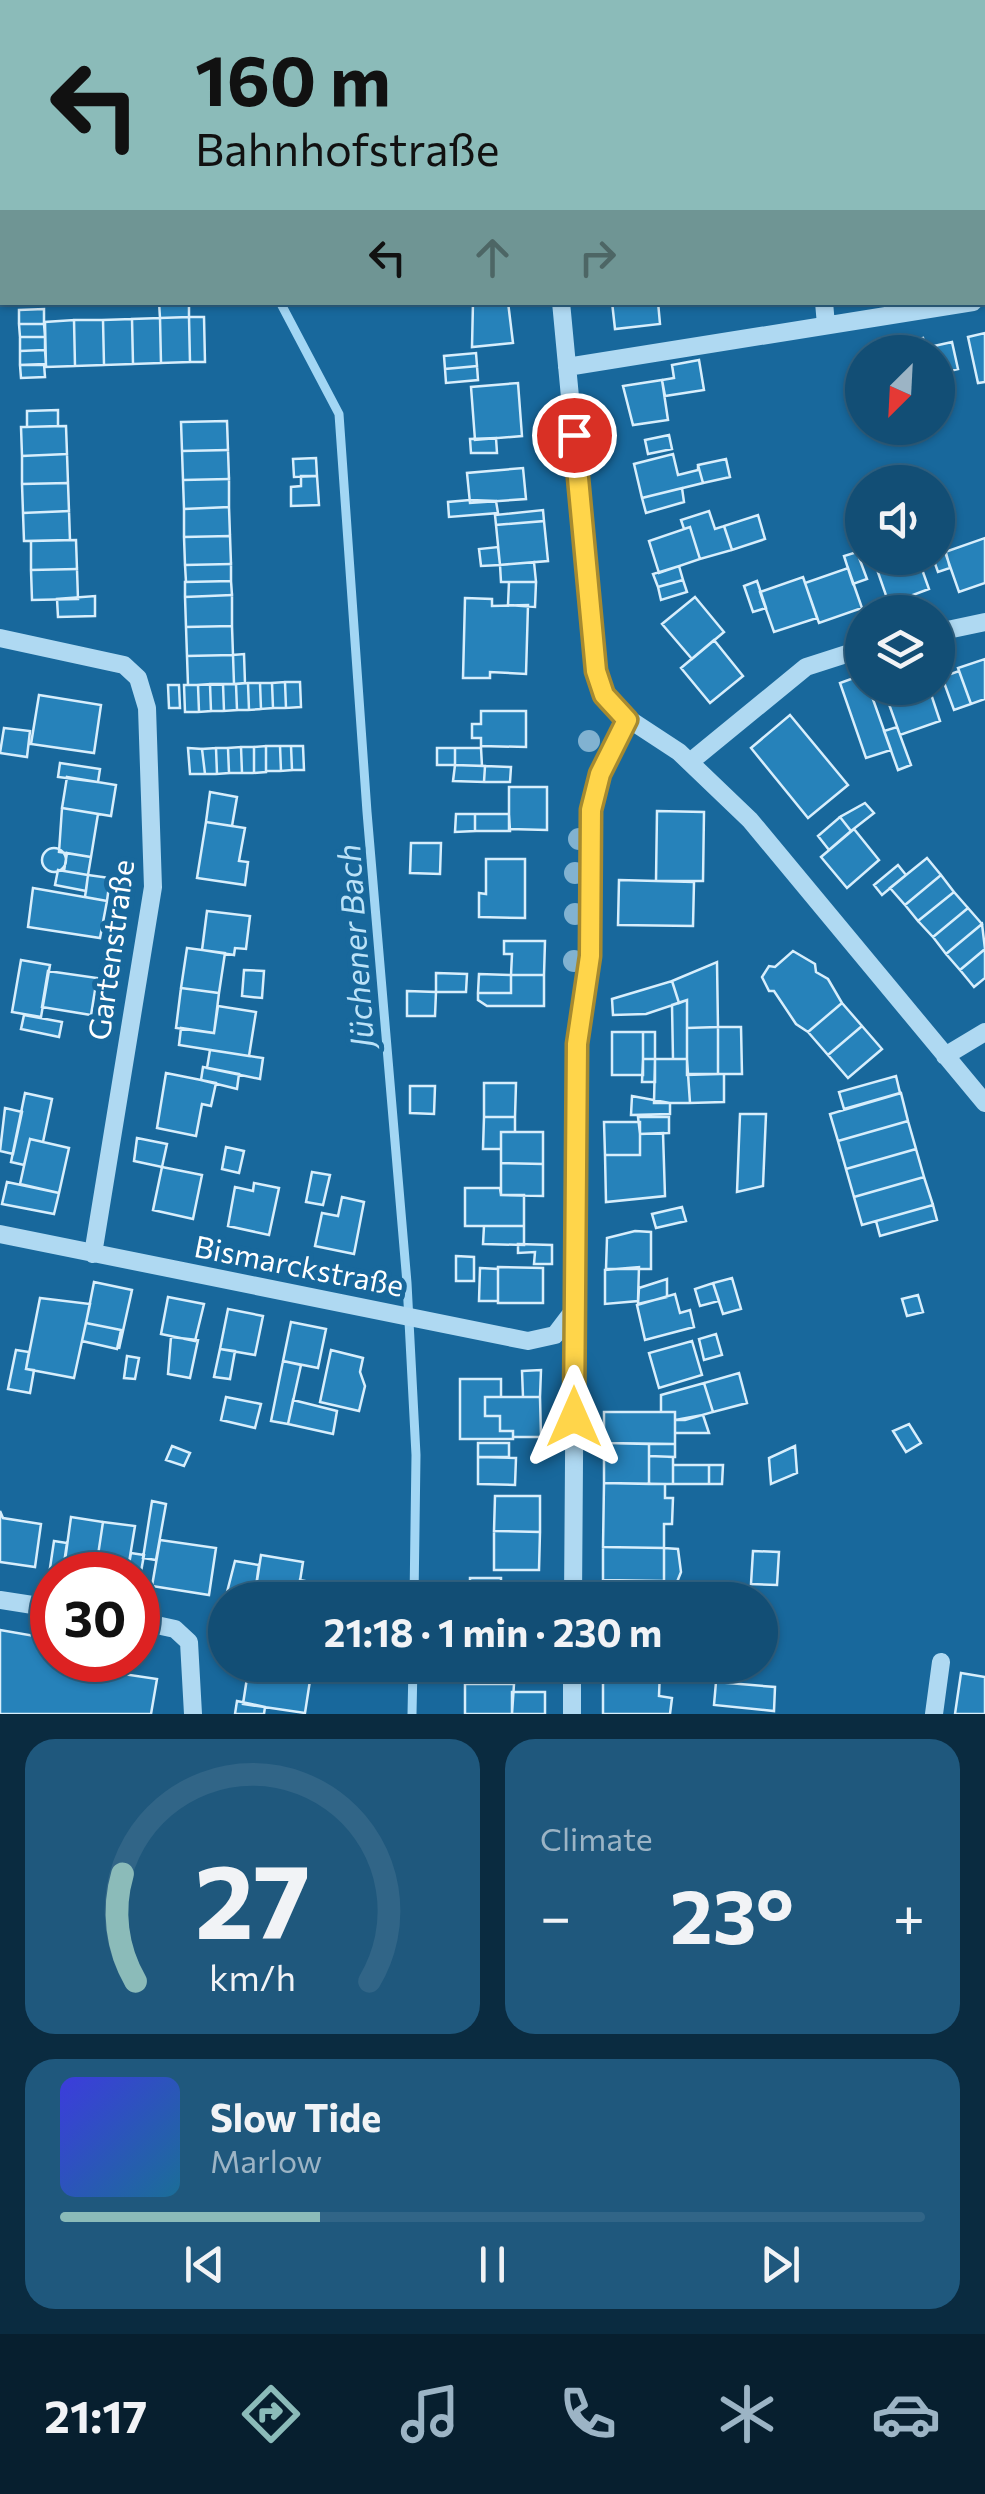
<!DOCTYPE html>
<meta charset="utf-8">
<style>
body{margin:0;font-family:Commissioner,sans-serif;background:#1f587d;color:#f1f3f6;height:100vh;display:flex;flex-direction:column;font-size:38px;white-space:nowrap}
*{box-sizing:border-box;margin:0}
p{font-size:32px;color:#9cb4c5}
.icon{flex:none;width:55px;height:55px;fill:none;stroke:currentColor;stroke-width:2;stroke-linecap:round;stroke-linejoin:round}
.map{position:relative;height:1714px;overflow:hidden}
.sheet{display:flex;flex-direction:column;gap:25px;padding:25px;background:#0a2b40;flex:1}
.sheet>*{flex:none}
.banner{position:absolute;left:0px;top:0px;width:985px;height:305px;box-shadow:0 2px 8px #0004,0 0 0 2px #316587;background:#8bbbb9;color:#111;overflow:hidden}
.needle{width:65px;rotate:204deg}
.buttons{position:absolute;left:845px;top:335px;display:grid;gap:20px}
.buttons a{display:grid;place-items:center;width:110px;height:110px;border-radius:50%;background:#124e75;box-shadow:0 2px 8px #0004,0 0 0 2px #316587;font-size:50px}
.speed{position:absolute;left:30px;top:1552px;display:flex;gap:20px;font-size:50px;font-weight:700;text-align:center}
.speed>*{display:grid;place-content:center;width:130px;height:130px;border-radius:50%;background:#124e75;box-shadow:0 2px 8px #0004,0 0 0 2px #316587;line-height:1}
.speed .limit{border:15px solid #d22;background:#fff;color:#111}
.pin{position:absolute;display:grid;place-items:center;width:85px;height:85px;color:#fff;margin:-42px;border:5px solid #fff;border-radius:50%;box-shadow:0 2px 10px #0007}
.me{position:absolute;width:110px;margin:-55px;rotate:0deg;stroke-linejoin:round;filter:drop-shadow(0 0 8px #0008)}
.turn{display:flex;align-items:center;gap:35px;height:210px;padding:0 30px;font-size:45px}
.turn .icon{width:130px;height:130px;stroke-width:2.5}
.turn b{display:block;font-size:70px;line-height:85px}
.lanes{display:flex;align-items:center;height:95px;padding:0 30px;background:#0003;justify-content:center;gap:50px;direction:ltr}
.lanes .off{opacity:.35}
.big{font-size:75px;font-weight:700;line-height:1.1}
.sheet .tile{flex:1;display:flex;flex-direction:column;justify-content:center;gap:15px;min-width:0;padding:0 35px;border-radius:30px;background:#1f587d}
.sheet .dial{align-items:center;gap:0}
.dial svg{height:260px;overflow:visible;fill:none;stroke:#316587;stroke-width:7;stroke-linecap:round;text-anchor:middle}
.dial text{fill:#f1f3f6;stroke:none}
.song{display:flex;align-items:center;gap:30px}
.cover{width:120px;height:120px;border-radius:15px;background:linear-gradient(135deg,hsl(240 70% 55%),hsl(200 70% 35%))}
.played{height:10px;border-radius:5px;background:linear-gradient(90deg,#8bbbb9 30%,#316587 30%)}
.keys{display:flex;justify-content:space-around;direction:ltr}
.heat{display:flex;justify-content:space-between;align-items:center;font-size:55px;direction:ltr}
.sheet .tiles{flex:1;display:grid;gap:25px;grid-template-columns:1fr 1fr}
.tile:last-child{grid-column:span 2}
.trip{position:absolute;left:208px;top:1582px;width:570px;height:100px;border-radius:50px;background:#124e75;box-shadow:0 2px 8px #0004,0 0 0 2px #316587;font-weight:700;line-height:100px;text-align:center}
.tab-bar{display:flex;height:160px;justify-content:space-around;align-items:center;background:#071f2f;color:#9cb4c5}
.tab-bar .icon{width:70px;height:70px}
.tab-bar .selected{color:#8bbbb9}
.tab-bar b{font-size:45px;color:#f1f3f6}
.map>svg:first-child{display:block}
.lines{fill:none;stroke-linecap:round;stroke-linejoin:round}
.stream{stroke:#a2d6f4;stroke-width:9}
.building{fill:#2682ba;stroke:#d7eefc;stroke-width:2.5}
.minor{stroke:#afd9f2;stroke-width:18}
.tree{fill:#81b2d1}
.route-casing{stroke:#a68a30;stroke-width:25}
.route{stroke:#ffd54a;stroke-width:18}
.labels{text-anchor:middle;stroke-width:10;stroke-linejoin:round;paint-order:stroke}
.street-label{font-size:30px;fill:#fff;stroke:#18689c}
.water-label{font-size:32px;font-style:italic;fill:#bbe2f8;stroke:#18689c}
</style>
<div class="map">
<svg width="985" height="1714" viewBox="0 0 985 1714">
<rect width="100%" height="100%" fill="#18689c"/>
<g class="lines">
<path class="stream" d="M122,0L123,2
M280,302L339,414L367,812L407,1283L416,1455L414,1600
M412,1714L413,1665"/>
</g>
<path class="building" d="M159,302H189V317L160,318Z
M473,302H508L513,343L472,347Z
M612,302H658L660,324L615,329Z
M44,309V324H19V310Z
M189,317L190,362L161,363L160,318Z
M189,317H204L205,362H190Z
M160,318L161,363L133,364L132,319Z
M132,319L133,364L104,365L103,320Z
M74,320H103L104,365L75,366Z
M74,320L75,366L46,367L45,322Z
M19,324H44L45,337H20Z
M985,333V382L978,383L968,337Z
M20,337H45V350L20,351Z
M923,338L926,352H873V350Z
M952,342L958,369L945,372L946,380L938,382V352H926L925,348Z
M45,350L46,365H20V351Z
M476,353L477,366L445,369L444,356Z
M699,360L704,390L665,396L662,380L674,378L672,365Z
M44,364L45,377L21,378L20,365Z
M477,366L478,380L446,383L445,369Z
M662,380L668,420L633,425L623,386Z
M518,383L522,436L475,440L471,387Z
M58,410V426L27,427V411Z
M227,421L228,450L182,451L181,422Z
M66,426L67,454L22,456L21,427Z
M669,435L672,449L648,454L645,440Z
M496,438L497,453H471L470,439Z
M228,450L229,479L183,480L182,451Z
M67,454L68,483L22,484V456Z
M673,454L678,475L698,470V465L703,483L642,498L634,464Z
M316,458L317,476L294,477L293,459Z
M726,459L730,477L703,483L698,465Z
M523,468L526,499L470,503L467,473Z
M301,476H317L319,505L291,506V487L301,486Z
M229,479V507L184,509L183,480Z
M68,483L69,511L23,513L22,484Z
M682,488L684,502L646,513L642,498Z
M470,500L496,501L498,513L449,517L448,502Z
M229,507L230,536L184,537V509Z
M543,510L544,521L496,525L495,515Z
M69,511L70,540L24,541L23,513Z
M709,511L715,529L724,526L732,550L700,559L690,527L684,529L681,520Z
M758,515L765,539L732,550L724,526Z
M544,521L548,561L500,565L496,525Z
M690,527L700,559L659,573L649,541Z
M941,534L950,568L938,572L933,558H938Z
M230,536L231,564L185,565L184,537Z
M985,538V583L959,592L945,552Z
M76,540L77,569L31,570V541Z
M498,547L500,565L481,566L479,549Z
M857,552L867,579L853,584L844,556Z
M873,558H918L929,589L889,604Z
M534,562L536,582H501L500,565Z
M231,564V581L186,582L185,565Z
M679,566L683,580L658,587L653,574Z
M848,568L862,608L819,623L805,583Z
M77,569L78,599L32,600L31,570Z
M803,577L817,618L774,632L760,592Z
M683,580L687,592L661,600L658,587Z
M231,581L232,595L185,597V582Z
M757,581L766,608L753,612L744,586Z
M509,582H536L535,607L508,605Z
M232,595V626L186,627L185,597Z
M95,596V616L58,617L57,599Z
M695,597L724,632L692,659L662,624Z
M465,598L492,599V606L528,605L526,674L490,672V678H463Z
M232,626L233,655L187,656L186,627Z
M714,640L743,676L710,703L681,668Z
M244,654L245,683L234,684L233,655Z
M233,655L234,684L188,685L187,656Z
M985,659V699L971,704L958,668Z
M959,671L971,704L954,710L942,677Z
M862,675V688H869L891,750L866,758L840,683Z
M285,682L286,708H273L272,683Z
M285,682H300L301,707L286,708Z
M248,683H260L261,709L249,710Z
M248,683L249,710H237L236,684Z
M260,683H272L273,708L261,709Z
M210,684H223L224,711H211Z
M210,684L211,711L199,712L198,685Z
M223,684H236L237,710L224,711Z
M168,685H179L180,708H169Z
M184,685H198L199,712H185Z
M899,688H929L940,721L900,735L885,693Z
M39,695L101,705L94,753L31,744Z
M481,711H526V747L481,746V738H472V724H481Z
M790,715L848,785L808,818L751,748Z
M897,727L911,765L898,770L884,731Z
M4,728L30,731L27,757L0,753Z
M266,746H280L281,771H266Z
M266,746V772L254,773V747Z
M280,746H291L292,770L281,771Z
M291,746H303L304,770H292Z
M241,747H254V773H242Z
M241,747L242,773H229L228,748Z
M188,748L202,749L205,774H190Z
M216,748H228L229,773L217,774Z
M216,748L217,774H205L202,749Z
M437,748H455V765H437Z
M455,748H481L482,766L455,765Z
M60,763L100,769L98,782L58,777Z
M455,765L485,766L484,782L453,781Z
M485,766L511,767L510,782H484Z
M67,777L116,785L111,816L62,808Z
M509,787H547V830L509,829Z
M210,792L237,797L232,826L206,822Z
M865,803L874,813L851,831L840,817Z
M62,808L98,814L91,857L59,852Z
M657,811L704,812L703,881H656Z
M456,814H475V831L455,832Z
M475,814H509L510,831H475Z
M840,817L851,831L829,850L818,836Z
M206,822L245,828L239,861L248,862L245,885L197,878Z
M854,829L879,860L847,888L821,857Z
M411,843H441L440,874L410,873Z
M42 860a12 12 0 1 1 24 0a12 12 0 1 1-24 0Z
M67,853L91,857L88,875L64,871Z
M927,858L941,875L905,905L890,888Z
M486,859H525V918L479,917V893L486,894Z
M898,865L906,875L882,895L874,885Z
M58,870L88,875L86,891L55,885Z
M88,875L110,878L107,901L85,897Z
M941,875L954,892L918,921L905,905Z
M619,880L694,882L693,926L618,925Z
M33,888L107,901L100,938L28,927Z
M954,892L968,908L933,937L918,921Z
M968,908L982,924L946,954L933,937Z
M207,911L250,916L246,949L235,948L234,955L202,950Z
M982,924L985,949L960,970L946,954Z
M504,941H545L544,975H511L512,954H504Z
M187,948L225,953L219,993L181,988Z
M985,949V978L974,987L960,970Z
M793,951L815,964L816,972L828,979L842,1003L808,1032L796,1024L774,991H769L762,977L769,966L775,967Z
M21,960L50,965L41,1017L12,1012Z
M717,962L718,1027L687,1028V1000L679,1003L672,981Z
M244,970L264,971L262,998L242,996Z
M48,971L97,978L91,1015L42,1007Z
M436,973L467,974L466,992H436Z
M479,974L511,975V993H478Z
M511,975H544V1006H487L478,1000V993H511Z
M672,981L679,1003L646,1014L613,1015L612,999Z
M181,988L219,993L214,1033L176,1028Z
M407,991L436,992L435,1016H407Z
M687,1000V1059H673L672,1005Z
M842,1003L862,1026L828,1055L808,1032Z
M218,1006L256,1012L249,1056L179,1045L181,1028L214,1033Z
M24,1015L62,1022L59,1037L21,1029Z
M862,1026L882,1049L848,1078L828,1055Z
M718,1027H741L742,1074H718Z
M718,1027V1074L687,1075V1028Z
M612,1032H643V1075H612Z
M643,1032H655V1059H643Z
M210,1050L263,1058L260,1079L207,1068Z
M643,1059H655V1082H642Z
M655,1059H687L690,1103H654Z
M203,1067L239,1074L237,1089L201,1080Z
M166,1073L216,1083L211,1106L202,1104L196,1136L157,1128Z
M688,1074H724V1102L690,1103Z
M896,1076L900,1093L844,1109L839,1092Z
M484,1083H516L515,1117H484Z
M410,1086H435L434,1114L410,1113Z
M25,1093L52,1099L43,1142L30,1139L24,1165L11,1162Z
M901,1093L908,1121L838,1141L830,1114Z
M632,1096L670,1103V1114L631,1115Z
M5,1108L22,1112L13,1154L0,1151Z
M740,1114H766L763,1186L737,1192Z
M484,1117H515V1132H501V1149H483Z
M638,1117H669V1133L640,1134Z
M908,1121L916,1149L846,1169L838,1141Z
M604,1122H640V1155H605Z
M501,1132H543V1164L501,1163Z
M663,1133L665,1196L606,1202L605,1155H640V1134Z
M137,1138L167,1144L162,1167L134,1161Z
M30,1139L69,1148L59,1193L20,1184Z
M226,1147L244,1151L239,1173L222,1169Z
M916,1149L924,1177L854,1197L846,1169Z
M501,1163L543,1164V1196L501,1195Z
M162,1167L202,1175L193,1219L153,1210Z
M312,1172L330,1175L323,1205L306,1202Z
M924,1177L933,1205L862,1225L854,1197Z
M7,1182L59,1193L54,1214L2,1204Z
M254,1183L279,1188L269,1235L228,1226L235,1187L253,1191Z
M465,1188H500L501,1195H524V1226H465Z
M342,1197L364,1202L354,1254L315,1246L322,1213L338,1216Z
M933,1205L937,1220L880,1236L876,1221Z
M682,1207L686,1221L656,1228L652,1214Z
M484,1226H524V1245L483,1244Z
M635,1231L651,1232V1269H606L607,1238Z
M518,1244L552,1245V1264H534L535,1252L518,1253Z
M456,1256L474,1257V1281H456Z
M498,1267L543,1268V1303H498Z
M639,1267L638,1301L605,1304V1270Z
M480,1268L498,1269V1301H479Z
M732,1278L741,1309L723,1314L713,1283Z
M667,1279V1297L638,1304L639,1288Z
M94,1282L132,1290L119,1349L121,1330L86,1323Z
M713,1283L719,1301L700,1306L695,1289Z
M675,1294L680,1313L690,1310L694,1327L645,1340L637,1305Z
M918,1295L923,1312L907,1316L902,1299Z
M168,1297L204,1304L195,1341L161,1334Z
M40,1298L90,1304L74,1378L26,1369Z
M228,1309L263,1316L255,1355L220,1349Z
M291,1322L326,1329L318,1368L283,1361Z
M86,1323L121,1330L117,1349L82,1341Z
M716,1334L722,1355L704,1360L699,1339Z
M171,1337L198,1340L190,1378L168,1374Z
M692,1341L702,1375L659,1388L649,1353Z
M220,1349L235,1351L230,1379L214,1377Z
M16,1350L29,1352L26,1369L34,1370L30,1393L8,1389Z
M331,1350L363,1358L360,1372L365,1386L359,1411L320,1402Z
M127,1356L139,1358L135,1379L124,1378Z
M283,1361L301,1365L288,1424L271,1421Z
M541,1370L540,1397H523L522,1371Z
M739,1373L747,1403L713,1412L704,1383Z
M460,1379H501V1397H485V1416H500V1431H513V1439H460Z
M704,1383L713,1412L685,1420H675V1412H661V1395Z
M226,1397L261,1404L255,1428L221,1420Z
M485,1397H540L541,1437H513V1431H500V1416H485Z
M293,1400L337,1411L333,1434L288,1424Z
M604,1412H675V1444L604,1443Z
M703,1415L709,1433H675V1420Z
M909,1424L921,1443L906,1452L893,1431Z
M478,1443H509V1457H478Z
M604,1443L649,1444V1484L604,1483Z
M649,1444H675V1457L649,1456Z
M172,1446L190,1453L184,1466L166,1460Z
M795,1446L797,1473L771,1484L769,1458Z
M649,1456L673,1457V1484H649Z
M478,1457L516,1458L515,1485L478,1484Z
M673,1465H709V1484H673Z
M709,1465H723L722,1484H709Z
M604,1483L665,1484V1498H673L672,1524H664V1548L603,1547Z
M495,1496H540V1532L494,1531Z
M152,1501L166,1504L156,1560L143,1558Z
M0,1511L3,1518L41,1524L35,1567L0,1562Z
M71,1517L103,1522L95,1575H63Z
M103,1522L135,1526L127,1575H95Z
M494,1531L540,1532L539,1570H494Z
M160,1540L216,1548L209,1595L152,1586Z
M54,1541L67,1543L63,1570L50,1568Z
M603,1547L664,1548V1581L603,1580Z
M664,1548L678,1549L681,1572L677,1582L664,1581Z
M753,1551L779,1552L777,1585L751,1584Z
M131,1553L144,1555L139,1583L138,1575H127Z
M261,1555L303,1562L297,1600H254Z
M235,1561L259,1565L254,1600H225Z
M470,1578H501V1600H470Z
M300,1580L353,1591L352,1600H297Z
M683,1583L731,1584V1600H682Z
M0,1630L52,1639V1660H126L123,1674L157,1679L151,1714H0Z
M249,1665L311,1674L305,1713L243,1704Z
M462,1665H484L485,1677L462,1679Z
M603,1669L660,1670L659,1696L672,1698L670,1714H603Z
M961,1673L985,1677V1714H955Z
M716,1682L775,1687L774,1711L714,1705Z
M465,1684H514L512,1714H465Z
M512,1692H545V1714H512Z
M237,1701L265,1707L264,1714H235Z"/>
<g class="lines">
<path class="minor" d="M252,0L253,2
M534,0V2
M561,302L595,661L600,687L615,710L679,752L750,820L985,1103
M824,302L826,325
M567,367L973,302
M938,632L985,622
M0,638L124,665L138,678L147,708L153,887L93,1254
M690,762L806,667L862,649
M945,1056L985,1032
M0,1234L528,1341L555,1335L574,1310
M0,1600L52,1608
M573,1600L577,1045L590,956L593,799L600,773L627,720
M138,1621L175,1629L189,1642L193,1714
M572,1714V1665
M934,1714L941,1662"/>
</g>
<g class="tree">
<circle cx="589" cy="741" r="11"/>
<circle cx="579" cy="839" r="11"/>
<circle cx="575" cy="873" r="11"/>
<circle cx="575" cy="914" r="11"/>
<circle cx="574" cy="961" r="11"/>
</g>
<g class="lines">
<defs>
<path id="route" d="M574,1417L577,1044L590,956L591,810L600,774L627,720L604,695L596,671L574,435"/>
</defs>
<use href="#route" class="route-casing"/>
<use href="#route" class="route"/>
</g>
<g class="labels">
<g class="street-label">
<text transform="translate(112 950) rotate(-82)" y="10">Gartenstraße</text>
<text transform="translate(299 1267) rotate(11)" y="10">Bismarckstraße</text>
</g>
<g class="water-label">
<text transform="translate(356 946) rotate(-94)" y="11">Jüchener Bach</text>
</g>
</g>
</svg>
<div class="buttons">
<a><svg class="needle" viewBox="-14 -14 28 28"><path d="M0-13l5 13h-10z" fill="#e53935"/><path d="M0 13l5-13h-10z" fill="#9cb4c5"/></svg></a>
<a><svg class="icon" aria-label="sound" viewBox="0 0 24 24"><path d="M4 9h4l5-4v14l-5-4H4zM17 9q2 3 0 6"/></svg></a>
<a><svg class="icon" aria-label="layers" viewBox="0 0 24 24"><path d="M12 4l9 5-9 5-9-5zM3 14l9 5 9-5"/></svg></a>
</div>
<div class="speed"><div class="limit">30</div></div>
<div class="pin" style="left:574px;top:435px;background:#d93025"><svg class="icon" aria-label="arrive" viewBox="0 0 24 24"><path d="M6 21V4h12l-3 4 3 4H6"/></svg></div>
<svg class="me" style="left:574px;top:1417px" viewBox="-20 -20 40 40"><path d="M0-17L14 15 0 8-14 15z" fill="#ffd54a" stroke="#fff" stroke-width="4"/></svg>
<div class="trip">21:18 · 1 min · 230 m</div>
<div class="banner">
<div class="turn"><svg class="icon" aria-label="left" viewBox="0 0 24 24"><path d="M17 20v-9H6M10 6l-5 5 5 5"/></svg><div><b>160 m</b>Bahnhofstraße</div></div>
<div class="lanes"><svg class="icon" aria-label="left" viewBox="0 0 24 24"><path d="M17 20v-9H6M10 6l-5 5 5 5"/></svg><svg class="icon off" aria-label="ahead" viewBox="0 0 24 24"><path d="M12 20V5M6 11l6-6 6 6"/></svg><svg class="icon off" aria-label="right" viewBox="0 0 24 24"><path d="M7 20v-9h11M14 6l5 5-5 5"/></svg></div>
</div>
</div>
<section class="sheet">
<div class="tiles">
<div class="tile dial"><svg viewBox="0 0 100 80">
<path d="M14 69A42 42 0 1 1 86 69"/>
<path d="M14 69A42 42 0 0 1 10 36" stroke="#8bbbb9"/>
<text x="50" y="56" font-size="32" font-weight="700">27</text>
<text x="50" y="72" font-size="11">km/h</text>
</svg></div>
<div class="tile"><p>Climate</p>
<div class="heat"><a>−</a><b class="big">23°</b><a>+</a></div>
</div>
<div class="tile">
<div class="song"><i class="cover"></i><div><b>Slow Tide</b><p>Marlow</p></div></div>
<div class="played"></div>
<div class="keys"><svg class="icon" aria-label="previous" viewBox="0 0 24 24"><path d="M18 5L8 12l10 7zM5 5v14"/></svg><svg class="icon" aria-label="pause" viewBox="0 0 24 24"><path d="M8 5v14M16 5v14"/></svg><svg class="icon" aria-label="next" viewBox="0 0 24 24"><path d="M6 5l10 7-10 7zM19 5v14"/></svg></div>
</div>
</div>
</section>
<nav class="tab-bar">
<b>21:17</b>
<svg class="icon selected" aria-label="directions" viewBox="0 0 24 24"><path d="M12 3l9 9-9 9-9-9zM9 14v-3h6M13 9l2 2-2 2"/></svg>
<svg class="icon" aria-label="music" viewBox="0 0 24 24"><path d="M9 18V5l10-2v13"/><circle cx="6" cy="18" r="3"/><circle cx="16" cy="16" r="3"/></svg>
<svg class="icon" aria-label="phone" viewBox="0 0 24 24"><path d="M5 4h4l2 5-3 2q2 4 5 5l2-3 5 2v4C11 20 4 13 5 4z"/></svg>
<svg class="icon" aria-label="climate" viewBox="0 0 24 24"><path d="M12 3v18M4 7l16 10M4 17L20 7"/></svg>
<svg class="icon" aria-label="car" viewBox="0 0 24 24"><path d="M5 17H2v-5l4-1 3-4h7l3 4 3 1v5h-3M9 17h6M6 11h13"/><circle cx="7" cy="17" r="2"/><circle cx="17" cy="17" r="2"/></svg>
</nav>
